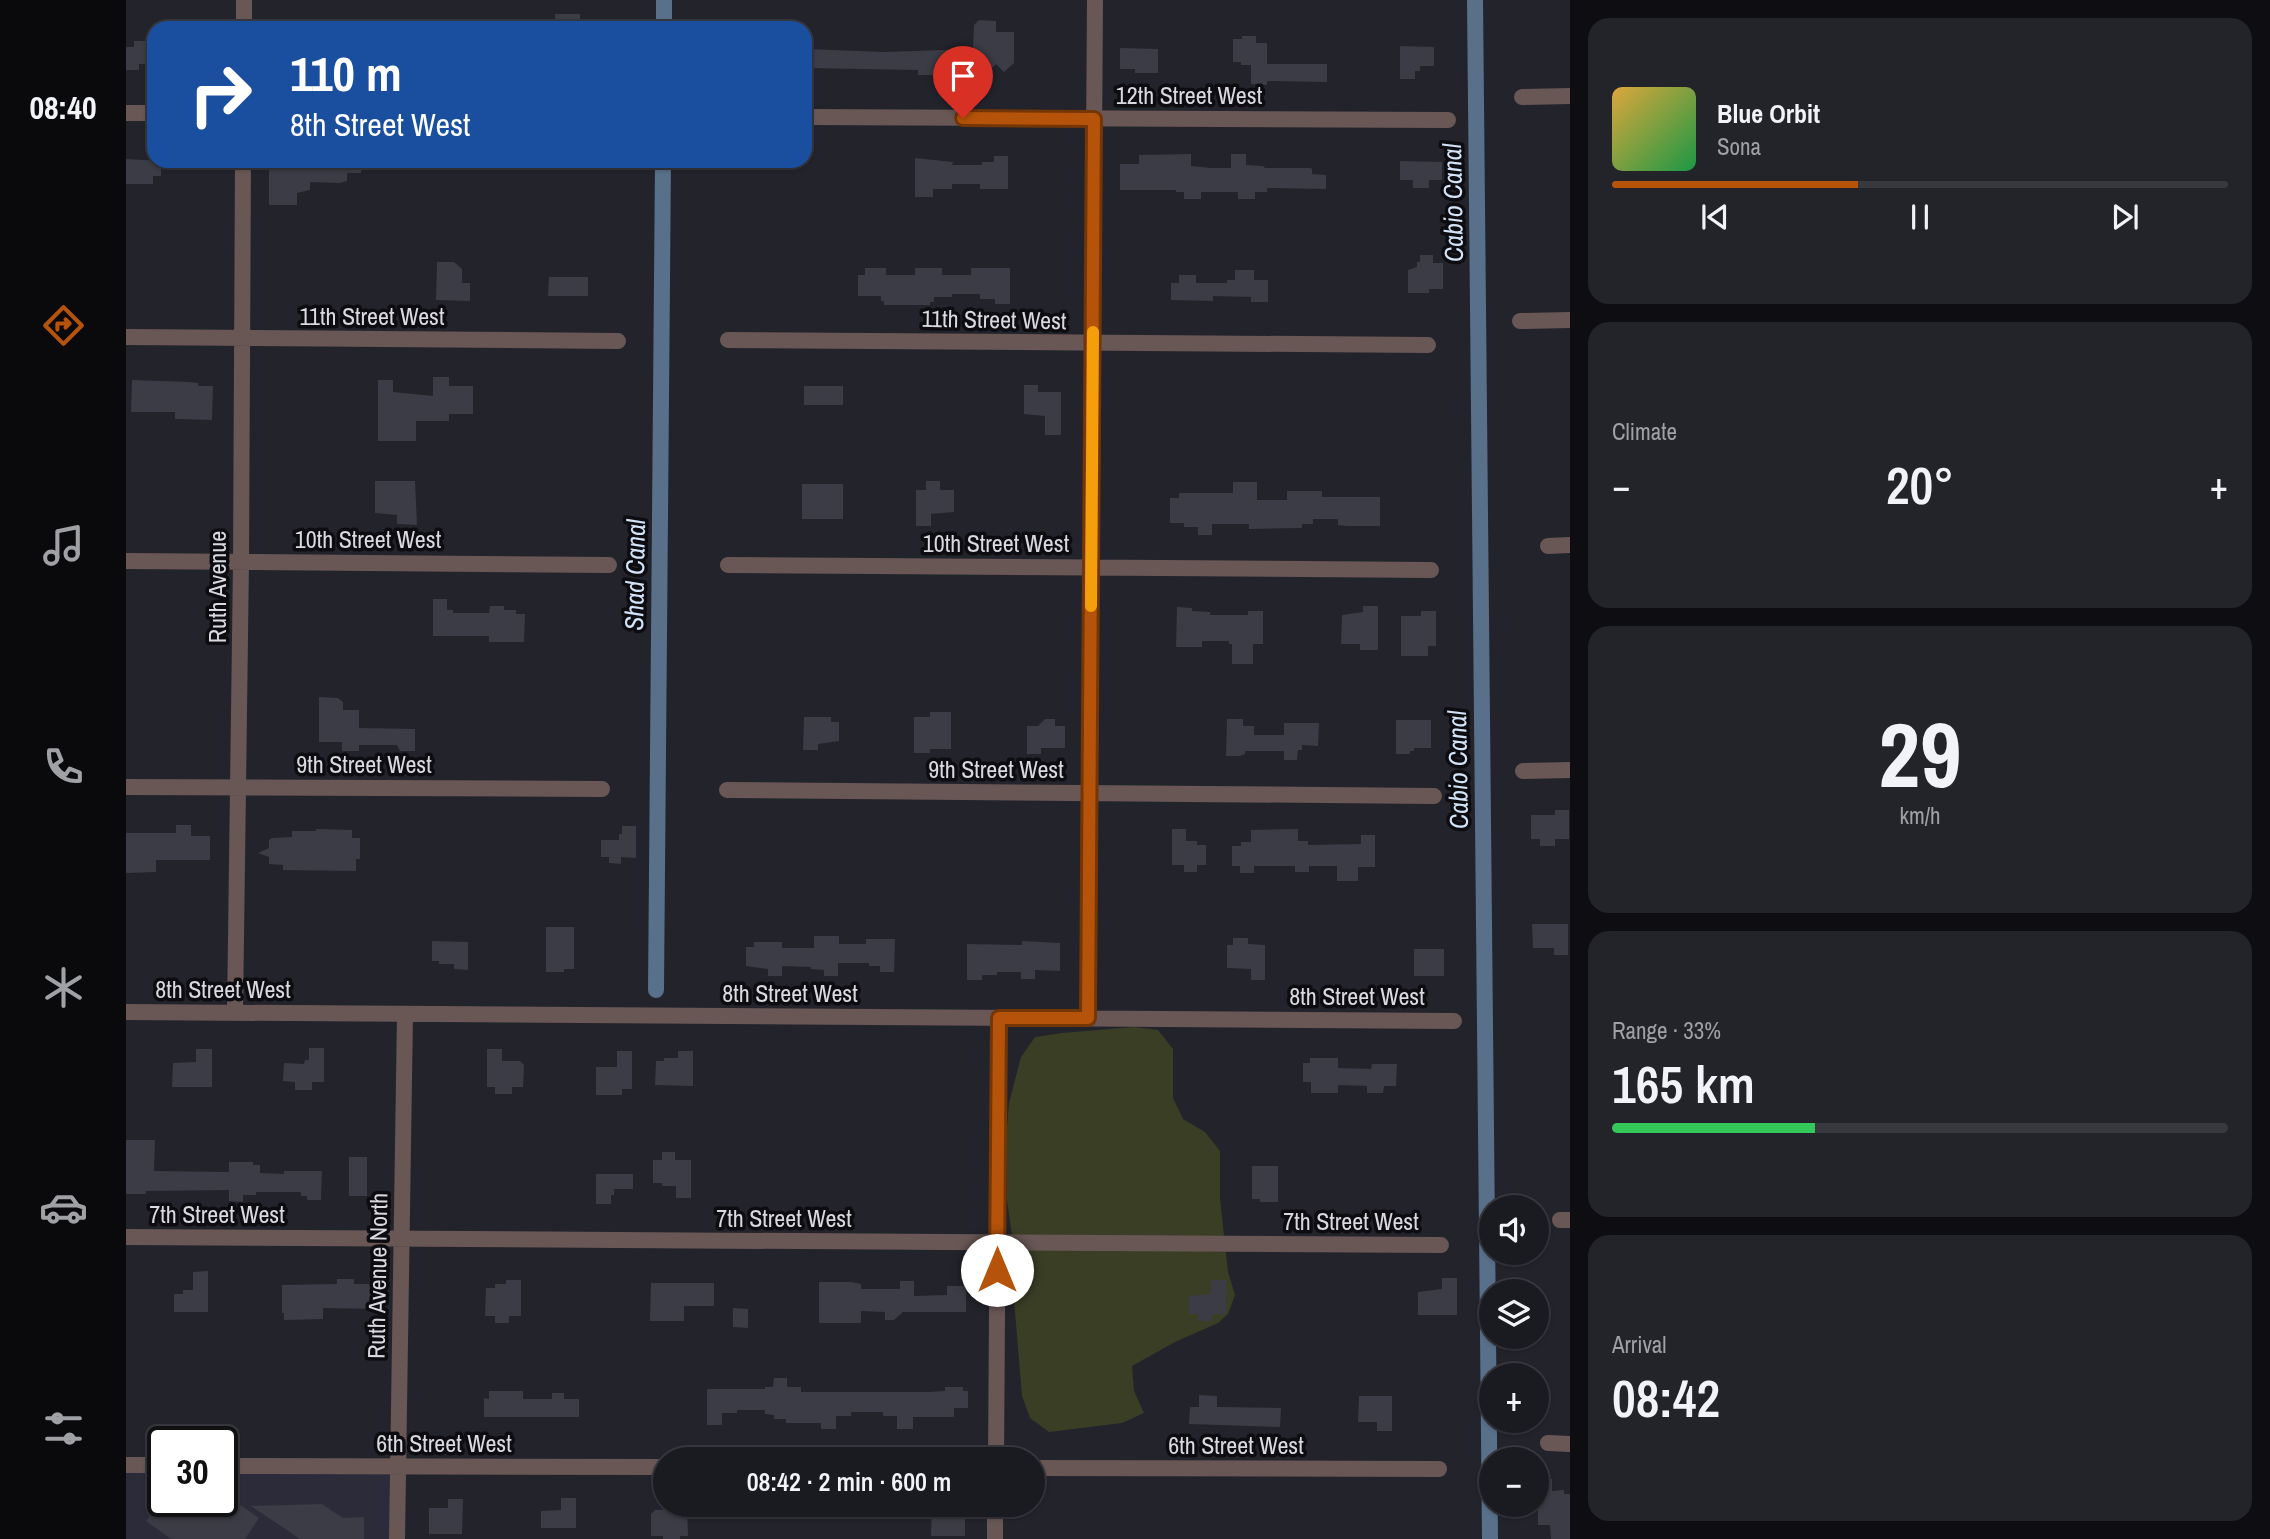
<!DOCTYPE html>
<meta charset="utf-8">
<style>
body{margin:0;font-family:"Archivo Narrow",sans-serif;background:#23232a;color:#f1f3f6;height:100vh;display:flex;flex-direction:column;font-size:26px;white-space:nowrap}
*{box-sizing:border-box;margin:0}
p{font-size:23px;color:#9fa1a5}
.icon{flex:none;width:38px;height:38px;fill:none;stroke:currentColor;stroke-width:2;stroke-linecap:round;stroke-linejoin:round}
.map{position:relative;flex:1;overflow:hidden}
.details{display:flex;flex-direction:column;gap:18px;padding:18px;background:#0e0e12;width:700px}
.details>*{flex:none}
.guide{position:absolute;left:21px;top:21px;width:665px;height:147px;border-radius:21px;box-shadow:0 2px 5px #0004,0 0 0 2px #38383f;background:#1a4fa0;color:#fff;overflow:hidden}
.buttons{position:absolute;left:1353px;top:1195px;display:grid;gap:14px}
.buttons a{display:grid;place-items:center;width:70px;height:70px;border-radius:50%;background:#1a1a21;box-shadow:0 2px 5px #0004,0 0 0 2px #38383f;font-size:35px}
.speed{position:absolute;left:21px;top:1426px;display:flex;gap:14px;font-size:35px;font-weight:700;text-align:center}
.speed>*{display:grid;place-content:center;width:91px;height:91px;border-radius:50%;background:#1a1a21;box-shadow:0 2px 5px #0004,0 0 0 2px #38383f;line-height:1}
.speed .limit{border:4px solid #111;border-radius:10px;background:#fff;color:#111}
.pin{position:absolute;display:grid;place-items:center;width:60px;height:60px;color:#fff;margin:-72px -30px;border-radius:50% 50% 50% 0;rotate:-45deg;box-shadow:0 0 7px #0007}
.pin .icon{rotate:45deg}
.me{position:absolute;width:77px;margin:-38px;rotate:0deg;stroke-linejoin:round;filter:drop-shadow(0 0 5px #0008)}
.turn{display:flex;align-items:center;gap:24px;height:147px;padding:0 28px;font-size:32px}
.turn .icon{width:91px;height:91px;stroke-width:2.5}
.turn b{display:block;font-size:49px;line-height:60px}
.big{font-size:52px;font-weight:600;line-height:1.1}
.details .widget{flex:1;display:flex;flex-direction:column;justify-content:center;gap:10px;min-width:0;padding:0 24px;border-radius:21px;background:#23232a}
.details .dial{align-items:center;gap:0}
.dial b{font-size:91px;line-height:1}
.song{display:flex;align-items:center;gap:21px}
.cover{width:84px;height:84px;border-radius:10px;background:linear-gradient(135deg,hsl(40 70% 55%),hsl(140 70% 35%))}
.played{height:7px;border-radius:4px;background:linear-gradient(90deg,#b45309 40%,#38383f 40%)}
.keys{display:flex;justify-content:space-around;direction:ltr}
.heat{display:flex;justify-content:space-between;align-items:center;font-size:38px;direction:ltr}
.charge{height:10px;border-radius:5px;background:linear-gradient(90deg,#34c759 33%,#38383f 0)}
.trip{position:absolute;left:527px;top:1447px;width:392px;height:70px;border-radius:35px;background:#1a1a21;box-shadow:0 2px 5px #0004,0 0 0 2px #38383f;font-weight:600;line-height:70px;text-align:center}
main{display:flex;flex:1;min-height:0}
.menu{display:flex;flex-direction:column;width:126px;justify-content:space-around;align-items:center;background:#0a0a0d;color:#9fa1a5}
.menu .icon{width:49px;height:49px}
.menu .active{color:#b45309}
.menu b{font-size:32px;color:#f1f3f6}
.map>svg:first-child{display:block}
.built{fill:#2b2b3a}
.green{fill:#3a3e25}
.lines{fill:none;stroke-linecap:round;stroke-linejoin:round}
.canal{stroke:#58708a;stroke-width:16}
.building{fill:#3c3c46}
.minor{stroke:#685755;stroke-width:16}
.route-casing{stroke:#753606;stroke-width:18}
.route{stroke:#b45309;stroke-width:12}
.slow{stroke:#f59e0b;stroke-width:12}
.labels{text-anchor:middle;stroke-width:7;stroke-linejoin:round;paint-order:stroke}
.street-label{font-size:24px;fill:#d9d9df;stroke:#0d0d11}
.water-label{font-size:26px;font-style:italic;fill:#d3e4f8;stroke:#0d0d11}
</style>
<main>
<nav class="menu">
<b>08:40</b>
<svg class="icon active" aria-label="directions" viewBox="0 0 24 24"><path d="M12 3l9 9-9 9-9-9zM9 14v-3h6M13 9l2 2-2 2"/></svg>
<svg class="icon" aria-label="music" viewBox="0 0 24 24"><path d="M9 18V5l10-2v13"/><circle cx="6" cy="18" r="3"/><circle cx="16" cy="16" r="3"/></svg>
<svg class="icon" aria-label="phone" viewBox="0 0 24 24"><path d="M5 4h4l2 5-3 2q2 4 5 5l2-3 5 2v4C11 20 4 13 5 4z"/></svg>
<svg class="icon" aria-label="climate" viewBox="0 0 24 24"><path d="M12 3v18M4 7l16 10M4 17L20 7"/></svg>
<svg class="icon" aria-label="car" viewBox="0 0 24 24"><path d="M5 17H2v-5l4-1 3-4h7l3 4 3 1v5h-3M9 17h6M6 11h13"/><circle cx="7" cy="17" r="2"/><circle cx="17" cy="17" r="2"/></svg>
<svg class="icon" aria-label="filters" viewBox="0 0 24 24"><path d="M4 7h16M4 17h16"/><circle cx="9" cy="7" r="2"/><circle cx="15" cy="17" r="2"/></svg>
</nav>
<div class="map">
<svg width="1444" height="1539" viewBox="0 0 1444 1539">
<rect width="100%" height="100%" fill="#23232c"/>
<path class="built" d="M0,1471H37V1502H96V1472L277,1474L278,1539H0Z"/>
<path class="green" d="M1008,1027L1032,1030L1047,1049V1098L1057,1119L1079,1132L1094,1151V1199L1102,1272L1109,1295L1102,1314L1092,1323L1049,1342L1006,1366L1008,1391L1018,1413L996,1423L923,1432L904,1418L896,1396L888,1300V1251L881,1200V1127L883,1103L895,1057L909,1037L936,1033Z"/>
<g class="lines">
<path class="canal" d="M1349,0L1364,1539
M538,28V0
M530,990L537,161"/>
</g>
<path class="building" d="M429,14H454V28H429Z
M853,20L870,21V32H888V63L878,72L870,64L854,81L813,80V75H792V70L680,68V49L758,52L847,49L848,25Z
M1116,36H1130V43H1141V64H1201V82L1141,81V85L1125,84V65H1115V62H1107V39H1116Z
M8,41H23V47H28V64H13V70H0V47H8Z
M1274,46L1308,47V66H1294V71H1289V79H1274Z
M994,48L1032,49V73H1009V69H994Z
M1065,154V166L1085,168H1105V154H1120V165L1137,166L1139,168H1184L1186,169V174L1200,175V189L1141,188V192H1129V199H1112V192H1075V199H1058V192H1050V190H994V164H1013V155Z
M868,156H882V189H854V184H826V189H807V197H789V158L827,162L826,165H856V162H868Z
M0,159L35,161V176H27V184H0Z
M143,161H236L235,173H221V181L214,183L184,182V190L171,193V205H143Z
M1274,161L1316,162V180H1303V188H1287V180H1274Z
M1294,255H1307V263H1317V289H1303V293H1282V270L1291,267V262H1294Z
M311,262H328L336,269V283H344V301L310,300Z
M739,268H760V275H789V268H816V275H845V268H884V304H869V299H854V294H826V297H808V302H804V305H758V301H755V296H732V275H739Z
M1109,270H1128V280H1142V302H1125V297L1087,296V301L1045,300V283H1053V275H1070V283H1101V280H1109Z
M423,277H462V296H422Z
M307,377H323V386H347V414H323V421H290V441H252V380H267V392L307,396Z
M6,380L63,382L72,383V386H87L86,420L49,419V412H5Z
M898,385H912V392H935V435H919V416L898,414Z
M678,386H717V405H678Z
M249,481H289L291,525L271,524V515L249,513Z
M800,481H814V490H828V512L805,514V526H790V490H800Z
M1107,482H1131V500H1161V491H1196V497H1254V526H1221L1212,525V519H1187V524H1176V528L1123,529V524H1086V535H1072V527H1058V523H1044V498H1053V493H1107Z
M676,484H717V519H676Z
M307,599H321V610H327V613H363L364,606H378V610H390V614H399L398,642H363V636H307Z
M1237,606H1252V650H1234V644H1215L1216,615L1237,612Z
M1051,607L1066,608V611L1084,612V615H1122V611H1137V644H1127V664H1106V644H1103V641H1076V647H1050Z
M1295,611H1310V646H1302V656H1275V616H1295Z
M193,697L212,698L217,702V710H233V728L289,729V751H274L271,745H233V751H216V742H193Z
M804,712H825V749H804V753H788V717H804Z
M678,717H705V722H713V741L692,744V750H677Z
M919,719H929V726H939V748H915V754H901V726H912Z
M1101,719H1117V726H1128V735H1158V723H1193L1192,746L1176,745V750H1172L1171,760H1158V751H1119V754L1114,756H1100Z
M1270,720H1305V748H1288V751H1284V754H1270Z
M1429,810H1443V839H1429V846H1414V839H1405V815H1429Z
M50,825H65V836H84V860H30V872L0,873V833H50Z
M496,826H510V858L495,857V864L483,863V857H475V840H493V834H496Z
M190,829L226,830V838H234V859H230V871L157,870V865L143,864V857L132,853L143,848V840L146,838L166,837V831H190Z
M1046,829H1060V841H1071V845H1080V865H1071V872H1058V865H1046Z
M1172,829V841H1182V845L1235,844V835H1249V867H1232V881H1211V866H1183V872H1169V866H1128V873H1114V866H1106V846H1115V842H1125V830Z
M1406,924H1442V955H1428V948H1407Z
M420,927H448V969H438V972H420Z
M688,936H713V944H740V939H769L768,972H754V966H743V963H712V976H698V970L685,969V967L656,966V976H642V969L620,966V947H628V942H656V948H688Z
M1107,938H1122V944L1139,945V980H1125V969L1101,968V945H1107Z
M306,941L342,942V970L328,969V964H313V961H306Z
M896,941L934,943V971L909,970V979H895V972H871V975H856V980H841V944L896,945Z
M1288,949H1318V976H1288Z
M183,1048H198V1082H186V1090H169V1082L157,1081L158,1063L178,1064L179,1060H183Z
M70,1049H86V1087H46L47,1063L70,1062Z
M361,1049H376V1061H394L398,1065L397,1087H386V1094H369V1087H361Z
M491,1051H506V1089H496V1095H470V1067H491Z
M552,1051H567V1086L529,1085L530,1061H538V1058H552Z
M1184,1058H1212V1068L1245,1069L1246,1064H1271L1270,1086H1258L1257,1093H1241V1086L1212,1085V1093H1185V1082H1177V1063H1184Z
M0,1140H29L28,1171L103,1172V1162H127V1165H134V1173L158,1174V1171H196L195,1200H181V1196H175V1192H130V1195H117V1202L103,1201V1190L20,1191V1194H0Z
M536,1152H549V1160H565V1198H550V1186H536V1183H527V1160H536Z
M223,1157H241V1196H223Z
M1126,1166H1152V1202H1134V1199H1126Z
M470,1174H507V1189H488V1195H485V1204H470Z
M82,1271V1312H48V1294H57V1290H67V1272Z
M1316,1278H1331V1315H1292V1292L1316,1289Z
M211,1279H228V1284H251L250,1309L197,1308V1319L158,1320V1313H156V1285L211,1284Z
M380,1280H395V1316H383V1323H369V1316H359L360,1288H369V1284H380Z
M1085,1280H1100V1314H1086V1321H1072V1314H1063V1296L1085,1294Z
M774,1281H788V1296L821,1295V1286H840V1312H777L768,1320H759V1312L735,1311V1323H693V1282H725L735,1284V1289H774Z
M525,1283H588V1306H558V1321H524Z
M607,1308L622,1309V1328L607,1327Z
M648,1378H661V1387H675V1392H803L819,1391V1387H837V1391H842V1408H828V1417H787V1429H771V1416H757V1412H725V1416H710V1429H695V1423H660V1419H648V1415L639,1414V1410H611V1413H596V1425H581V1389H639V1387H647Z
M363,1391H397V1399H426V1393H438V1399H453V1417H358V1398L363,1399Z
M1073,1395L1091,1396V1407L1155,1408L1154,1427L1063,1424L1064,1407H1073Z
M1233,1396H1266V1431H1251V1422H1232Z
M1412,1479H1426V1491L1438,1490V1494H1444V1539H1425L1424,1525H1412Z
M435,1498H450V1528H415V1511L435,1510Z
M322,1499H337L336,1534H303V1508H322Z
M70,1503L94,1516L99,1509L106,1515L113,1504L133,1518L119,1539H45L20,1521L32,1504L42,1511L47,1505L55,1504L65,1511Z
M196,1504L217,1518L238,1517V1539H174L125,1506Z
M547,1505H561L562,1536H554V1539H537V1536H525V1514L529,1510L547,1509Z
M806,1505H820V1512H839V1536H805Z"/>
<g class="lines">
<path class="minor" d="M118,28V0
M1396,97L1444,96
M0,113H28
M679,117L1322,120
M1394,321L1444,320
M0,337L492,341
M602,340L1302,345
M1422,546L1444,545
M0,561L483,565
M602,565L1305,570
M1397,771L1444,770
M0,787L476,789
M601,790L1308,796
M0,1012L1328,1021
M109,1013L115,562L117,161
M962,1018L969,0
M1434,1220H1444
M0,1237L1315,1245
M1422,1443L1444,1444
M870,1460L873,1018
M0,1465H37
M96,1466L539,1467
M906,1468L1313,1469
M271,1539L279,1014
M869,1539V1505"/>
</g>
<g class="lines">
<defs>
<path id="route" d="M837,118L968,119L962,1018H873L871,1270"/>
</defs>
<use href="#route" class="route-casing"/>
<use href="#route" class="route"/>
<path class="slow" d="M965,606L967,332"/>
</g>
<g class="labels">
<g class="street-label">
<text x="1063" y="104">12th Street West</text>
<text x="246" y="325">11th Street West</text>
<text transform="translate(868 320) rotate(1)" y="8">11th Street West</text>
<text x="242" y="548">10th Street West</text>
<text x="870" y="552">10th Street West</text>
<text transform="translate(92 587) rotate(-90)" y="8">Ruth Avenue</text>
<text x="238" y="773">9th Street West</text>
<text x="870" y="778">9th Street West</text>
<text x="97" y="998">8th Street West</text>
<text x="664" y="1002">8th Street West</text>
<text x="1231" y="1005">8th Street West</text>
<text x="91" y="1223">7th Street West</text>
<text x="658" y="1227">7th Street West</text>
<text x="1225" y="1230">7th Street West</text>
<text transform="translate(252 1276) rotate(-89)" y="8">Ruth Avenue North</text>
<text x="318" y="1452">6th Street West</text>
<text x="1110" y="1454">6th Street West</text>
</g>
<g class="water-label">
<text transform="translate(1327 203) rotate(-91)" y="9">Cabio Canal</text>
<text transform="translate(509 575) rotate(-89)" y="9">Shad Canal</text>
<text transform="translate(1332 770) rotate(-91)" y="9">Cabio Canal</text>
</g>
</g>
</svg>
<div class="buttons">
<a><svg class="icon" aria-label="sound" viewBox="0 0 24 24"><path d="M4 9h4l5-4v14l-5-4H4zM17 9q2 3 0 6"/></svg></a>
<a><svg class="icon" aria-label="layers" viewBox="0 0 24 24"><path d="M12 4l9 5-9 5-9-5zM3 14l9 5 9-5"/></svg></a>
<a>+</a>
<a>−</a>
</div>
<div class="speed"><div class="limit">30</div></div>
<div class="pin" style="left:837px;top:118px;background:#d93025"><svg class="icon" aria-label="arrive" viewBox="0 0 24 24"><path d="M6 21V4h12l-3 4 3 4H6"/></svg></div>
<svg class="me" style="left:871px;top:1270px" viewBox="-20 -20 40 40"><circle r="19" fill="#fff"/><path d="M0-13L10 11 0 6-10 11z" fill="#b45309"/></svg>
<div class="trip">08:42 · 2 min · 600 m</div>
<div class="guide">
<div class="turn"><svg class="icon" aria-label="right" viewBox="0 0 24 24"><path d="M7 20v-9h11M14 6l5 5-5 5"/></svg><div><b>110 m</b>8th Street West</div></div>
</div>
</div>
<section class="details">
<div class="widget">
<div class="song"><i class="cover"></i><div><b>Blue Orbit</b><p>Sona</p></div></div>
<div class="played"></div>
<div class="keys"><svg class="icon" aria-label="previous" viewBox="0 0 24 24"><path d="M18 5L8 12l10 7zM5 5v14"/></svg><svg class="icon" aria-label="pause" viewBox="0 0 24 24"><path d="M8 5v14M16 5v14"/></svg><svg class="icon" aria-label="next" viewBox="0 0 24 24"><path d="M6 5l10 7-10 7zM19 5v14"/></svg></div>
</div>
<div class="widget"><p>Climate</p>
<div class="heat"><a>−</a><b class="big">20°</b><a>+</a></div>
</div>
<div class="widget dial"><b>29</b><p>km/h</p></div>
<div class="widget"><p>Range · 33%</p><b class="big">165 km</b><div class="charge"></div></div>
<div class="widget"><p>Arrival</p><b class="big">08:42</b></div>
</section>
</main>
